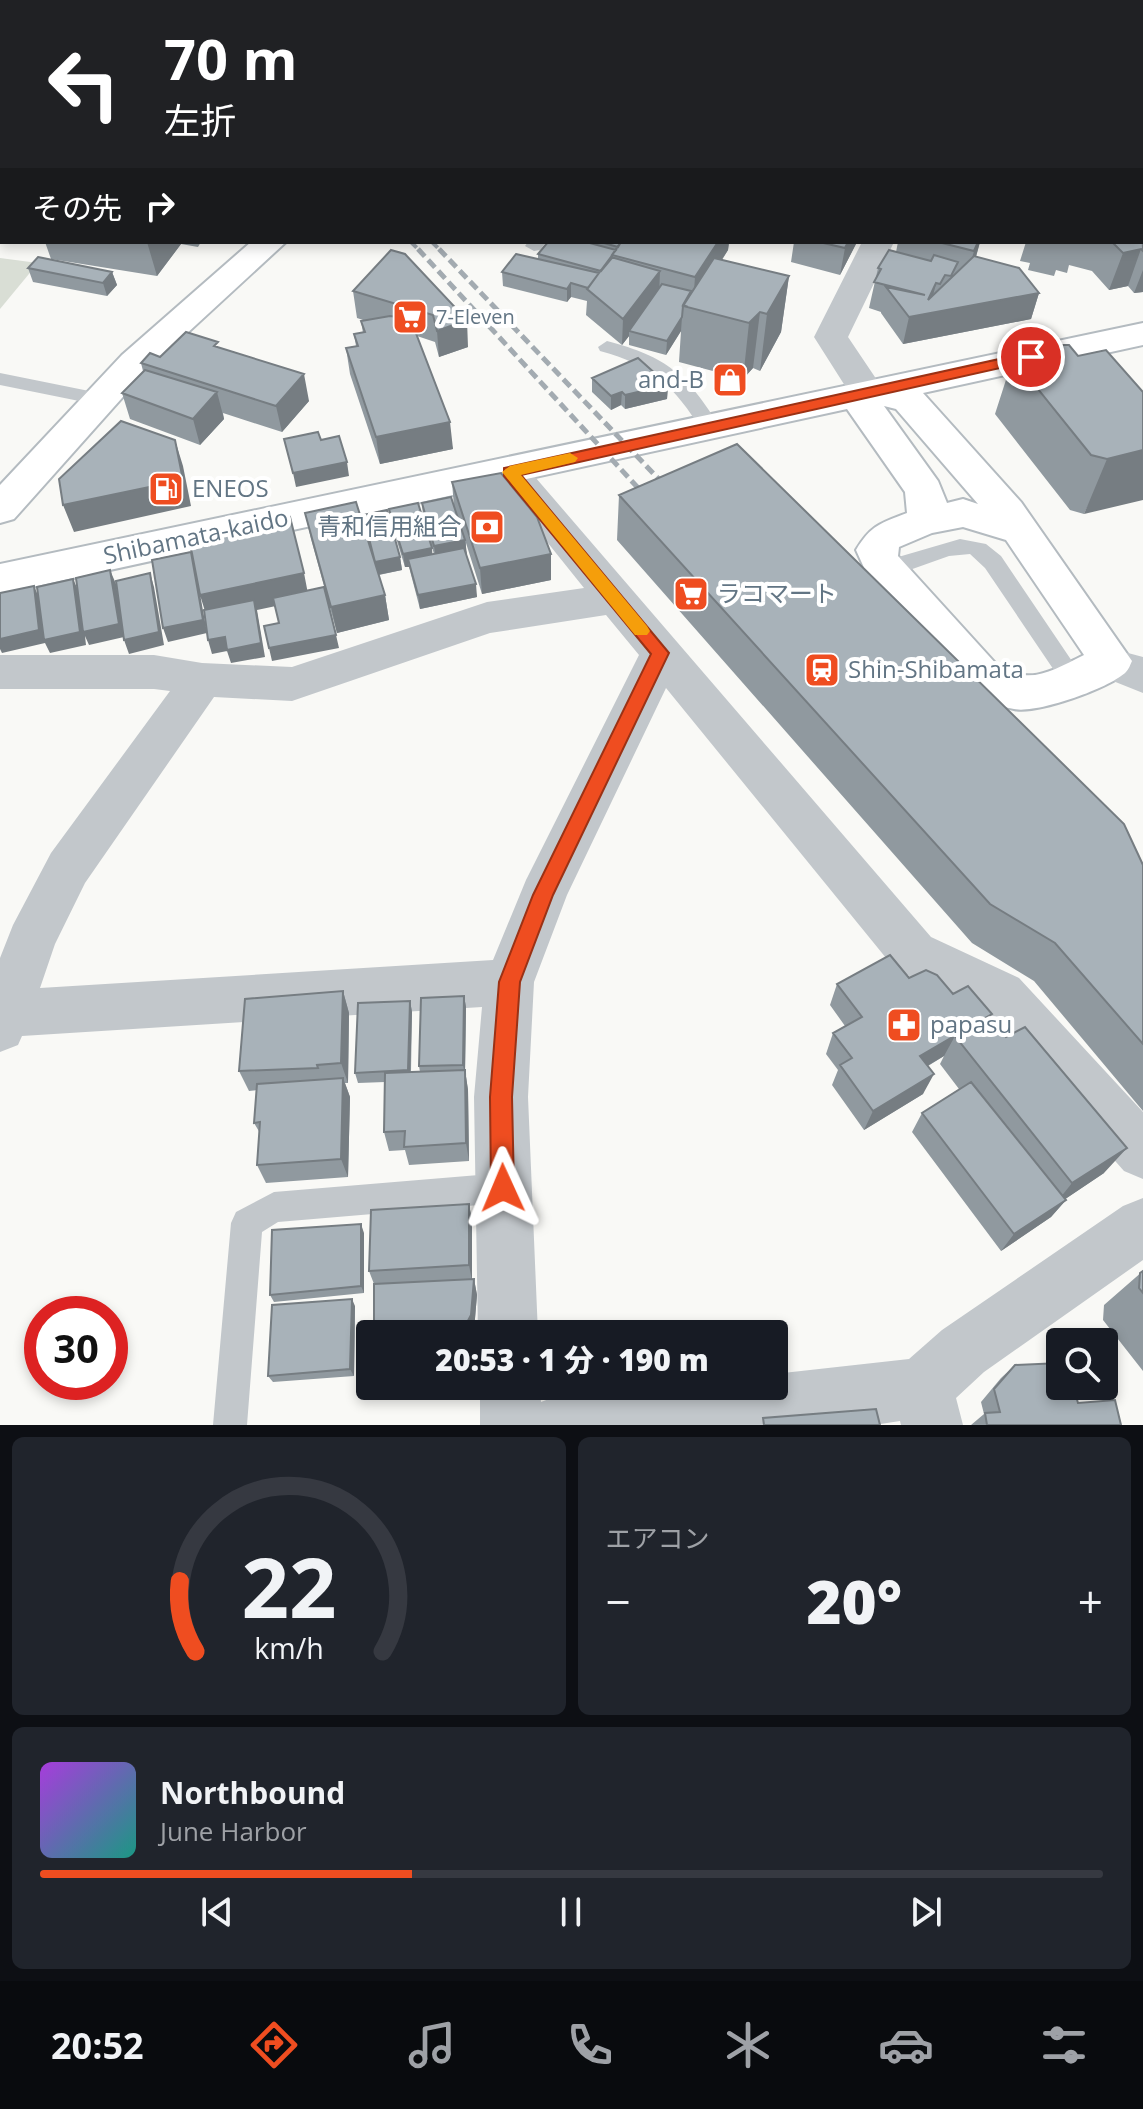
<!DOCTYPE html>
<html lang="ja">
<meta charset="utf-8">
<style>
body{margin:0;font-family:"Open Sans","Noto Sans JP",sans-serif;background:#20242c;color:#f1f3f6;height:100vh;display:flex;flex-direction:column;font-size:30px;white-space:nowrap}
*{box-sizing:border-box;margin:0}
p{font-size:26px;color:#9ea1a6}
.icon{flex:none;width:44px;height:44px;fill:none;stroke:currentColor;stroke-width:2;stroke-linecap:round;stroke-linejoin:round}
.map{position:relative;height:1425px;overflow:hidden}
.panel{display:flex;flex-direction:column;gap:12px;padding:12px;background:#0d0f14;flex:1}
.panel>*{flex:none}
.top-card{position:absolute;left:0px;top:0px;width:1144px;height:244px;box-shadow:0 4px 12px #0003;background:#202124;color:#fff;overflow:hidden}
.buttons{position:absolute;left:1046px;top:1328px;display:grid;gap:16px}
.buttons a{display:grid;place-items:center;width:72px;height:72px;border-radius:8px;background:#171b24;box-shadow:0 4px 12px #0003;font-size:40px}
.speed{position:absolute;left:24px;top:1296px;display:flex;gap:16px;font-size:40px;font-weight:700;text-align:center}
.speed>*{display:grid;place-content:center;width:104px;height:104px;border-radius:50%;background:#171b24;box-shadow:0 4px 12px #0003;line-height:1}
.speed .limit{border:12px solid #d22;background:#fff;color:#111}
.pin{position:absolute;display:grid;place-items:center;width:68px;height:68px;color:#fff;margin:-34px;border:4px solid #fff;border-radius:50%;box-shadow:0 2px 8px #0007}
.me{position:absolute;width:88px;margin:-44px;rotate:359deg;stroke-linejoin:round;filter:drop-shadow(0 0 6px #0008)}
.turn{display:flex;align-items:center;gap:28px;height:168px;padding:0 32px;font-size:36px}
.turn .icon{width:104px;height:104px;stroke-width:2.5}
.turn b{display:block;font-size:56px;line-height:68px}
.then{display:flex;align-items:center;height:76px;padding:0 32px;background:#0003;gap:16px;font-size:30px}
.big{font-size:60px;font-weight:800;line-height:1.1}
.panel .card{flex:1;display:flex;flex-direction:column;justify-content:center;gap:12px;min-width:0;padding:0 28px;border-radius:12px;background:#20242c}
.panel .dial{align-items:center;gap:0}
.dial svg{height:208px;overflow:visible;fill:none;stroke:#363941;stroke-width:7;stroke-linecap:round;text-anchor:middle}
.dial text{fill:#f1f3f6;stroke:none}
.song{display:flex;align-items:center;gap:24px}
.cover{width:96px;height:96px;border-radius:12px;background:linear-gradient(135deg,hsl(280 70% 55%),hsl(170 70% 35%))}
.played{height:8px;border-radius:4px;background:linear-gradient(90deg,#ef4d20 35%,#363941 35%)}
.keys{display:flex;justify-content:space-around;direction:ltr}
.heat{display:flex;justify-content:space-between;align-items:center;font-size:44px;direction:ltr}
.panel .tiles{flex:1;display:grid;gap:12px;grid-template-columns:1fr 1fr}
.card:last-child{grid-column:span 2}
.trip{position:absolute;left:356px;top:1320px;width:432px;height:80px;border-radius:8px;background:#171b24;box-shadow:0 4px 12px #0003;font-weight:800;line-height:80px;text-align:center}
.menu{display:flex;height:128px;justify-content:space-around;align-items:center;background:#090b0e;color:#9ea1a6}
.menu .icon{width:56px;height:56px}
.menu .selected{color:#ef4d20}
.menu b{font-size:36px;color:#f1f3f6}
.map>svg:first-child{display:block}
.green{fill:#d9ded5}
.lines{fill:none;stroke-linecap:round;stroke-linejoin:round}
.secondary-casing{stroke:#b4bbc0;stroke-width:4}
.lane{fill:#c2c7cb;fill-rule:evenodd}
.street{fill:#c2c7cb;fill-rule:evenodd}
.secondary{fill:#fff;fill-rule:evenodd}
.rail-far1{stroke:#a3abb1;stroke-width:4;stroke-dasharray:8 4;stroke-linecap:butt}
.rail{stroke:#a3abb1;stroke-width:5;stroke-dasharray:10 5;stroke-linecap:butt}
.wall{fill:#90999f}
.shaded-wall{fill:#767d82}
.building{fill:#a8b2b9;stroke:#767d82;stroke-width:2}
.route{fill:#ef4d20;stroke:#9b3215;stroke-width:2}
.slow{fill:#f59e0b}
.labels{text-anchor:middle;stroke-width:8;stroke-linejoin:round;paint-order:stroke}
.far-poi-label{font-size:20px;fill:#627584;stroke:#fff;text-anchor:start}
.poi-label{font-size:24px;fill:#627584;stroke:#fff;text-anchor:start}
.street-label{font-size:24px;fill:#627584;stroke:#fff}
</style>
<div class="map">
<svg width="1143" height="1425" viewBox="0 0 1143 1425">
<rect width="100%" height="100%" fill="#f9f9f6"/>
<path class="green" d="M0,258L38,263L0,309Z"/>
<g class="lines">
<defs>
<path id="secondary" d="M483,0H510L482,2Z
M0,163H2L0,182Z
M251,242H286L146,371L14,519L0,523V485L122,355Z
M1143,323V345L923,393L1021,502L1132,661C1130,665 1129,669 1126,672C1110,688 1037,714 1014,709C997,706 982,699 968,690L866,572L856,550C871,525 881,523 907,513L905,492L847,409L0,594V564ZM884,406L896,409L978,504L963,499L947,503L938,481ZM963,527L1006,540L1084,655C1053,670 1031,686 998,666L898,556L899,547L932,533Z"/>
</defs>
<use href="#secondary" class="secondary-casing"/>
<path class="lane" d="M687,0H710L711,2H688Z
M0,136H2V146H0Z
M0,207H2L0,218Z
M528,242H546L540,250L534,251L525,246Z
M607,341C667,357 687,374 720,427L717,432H703C673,385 654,366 600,351L598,347Z
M0,373L99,393L109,399L99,405L0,385Z
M960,539L986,544L1001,556L1080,673L1084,679L1080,685L1072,688L1064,685L985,568L970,554L949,556L904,572L899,581H883L880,575L888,560Z
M503,1173L514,1177L518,1188L514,1199L503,1203L278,1222L262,1232L247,1425H213L231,1223L236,1212L274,1192Z"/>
<path class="street" d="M87,0H115L116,2H88Z
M214,0H241L213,2Z
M862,242H894L848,337L885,392L880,400L867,404L854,400L814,337Z
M510,459L523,463L931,937L1019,978L1143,1112V1179L1124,1171L983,1012L895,969L666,688L567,895L534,982L528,1097L538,1334H478L474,1097L482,1007L22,1036L18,1045L0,1052V958L13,925L51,853L170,691L154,689H0V655H154L202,663L292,667L487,602L584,588L491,472L497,463ZM606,615L639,655L526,880L493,960L40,988L55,944L85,883L214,697L292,701L490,633Z
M1128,653L1143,657V693L1113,681L1107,669L1113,657Z
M1143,1198V1260L984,1372L956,1398L963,1425H901L900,1421L874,1425H480V1386H540L541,1402C599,1378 709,1386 774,1386V1374L909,1359L942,1330L1123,1206Z"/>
<use href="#secondary" class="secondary"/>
<path class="rail-far1" d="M411,242L420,251
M432,242L441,251"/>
<path class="rail" d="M418,249L651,502
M439,249L673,494"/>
</g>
<path class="wall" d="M236,0H387L385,2H237Z
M1022,0H1107L1106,2H1022Z
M1143,40V164H1142Z
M1143,216V292L1134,293L1128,286L1109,290L1092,271L1069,265L1067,273L1056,270L1054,276L1028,270L1030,263L1020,261L1026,242H1142Z
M45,242H201L198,247L181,244L157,276L51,259Z
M548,242H729L728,250L722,260L789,276L781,332L760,371L753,368L743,379L679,362L681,331L666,355L629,345V336L622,345L586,315L587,301L571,297L567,302L503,286L502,272L538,259V254Z
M794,242H857L840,275L791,262Z
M898,242H980L976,257L1039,293L1031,319L903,344L881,313V312L869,308L878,268L896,252Z
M391,250L468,347L439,357L435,342L417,336L453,449L380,464L350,374L346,348L356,346L354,334L363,333L361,321H366L357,318L353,291Z
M28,268L112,272L117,285L107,296L33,282Z
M220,348L309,401L282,432L223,413L224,419L200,445L130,419L122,393L143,371L141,363L160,357Z
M1078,356L1143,392L1084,514L1070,510L995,414L1013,358Z
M592,378L668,385L667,399L625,409L621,405L611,410L592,392Z
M452,482L551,554V580L482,594L466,543V554L477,597L420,609L409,567H405L391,522L389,509L432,554H434L423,517L422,503L454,507Z
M619,495L1143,865V1111L1034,981L972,943L617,540Z
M305,513L366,532L363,515L400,557L402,570L379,575L385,595L389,620L337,633L311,539Z
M909,978L953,994L990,1017L1104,1173L1065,1199L1066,1200L1051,1217L1001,1251L912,1132L922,1113L959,1089L940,1064L944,1056L928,1066L923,1094L864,1130L832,1085L838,1070L826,1054L833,1033L845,1026L830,1005L837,984Z
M343,991L349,1013L348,1083H345L350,1097L348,1177L266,1183L257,1165L260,1133L254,1123L257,1090L249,1091L239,1071Z
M464,996L466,1007L465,1070L468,1090L469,1161L409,1165L405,1150L389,1151L384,1132L385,1082L358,1083L355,1073L410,1001L412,1012L411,1072H420L419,1066Z
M469,1204L472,1221V1279H474L477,1295L474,1330L374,1284L369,1271Z
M364,1233V1293L274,1302L270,1295Z
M1143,1271V1371L1103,1320L1104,1305Z
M355,1306L354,1376L273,1382L268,1376Z
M1015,1365L1078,1403L1121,1425H971L984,1414L981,1402L1001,1378Z"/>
<path class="shaded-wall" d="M0,77H2V104H0Z
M147,242H180L181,244L157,276Z
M718,242H729L728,250L693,303L695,277Z
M848,242H857L840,275L845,248Z
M978,242H980L976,256L967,277L974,251Z
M1141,249L1128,286L1109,290L1123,253Z
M1143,270V292L1134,293Z
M660,271L659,297L629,331V336L622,345L623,319Z
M112,272L117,285L107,296L103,283Z
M789,276L781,332L760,371L767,314Z
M571,283V297L567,302V289Z
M936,283L930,309L1039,293L1031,319L903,344L909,317L928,300Z
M760,312L753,368L743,379L749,323Z
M682,317L681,331L666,355L667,341Z
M467,320L468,347L439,357L437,331Z
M304,374L309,401L282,432L276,406Z
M668,385L667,399L625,409V395Z
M217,392L224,419L200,445L193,419Z
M622,392L621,405L611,410V396Z
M450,422L453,449L380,464L376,437Z
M175,440L183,466L191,506L74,532L63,505Z
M1143,450V500L1084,514L1107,459Z
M347,462L349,476L296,487L293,473Z
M465,540L467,554L436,560L434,546Z
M432,548L433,562L408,559L409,567H405L403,554Z
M191,552L195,566L207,633L168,642L163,628Z
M551,554V580L482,594L480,568Z
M400,557L402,570L377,575L375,562Z
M110,570L116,584L124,637L89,645L85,636L86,645L50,653L45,643L2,653L0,649V639L34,586L40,600L73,579L79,592Z
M150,573L154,587L164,645L129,654L124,640Z
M304,573L309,599L257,610L265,657L231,663L227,651L212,654L208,640L225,637L261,643L208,621L200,595Z
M476,584L477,597L420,609L418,595Z
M385,595L389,620L337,633L331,607Z
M336,635L339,648L272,661L269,648Z
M343,991L349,1013L348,1083L341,1063Z
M464,996L466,1007L465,1075L463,1065Z
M410,1001L412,1012L410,1081L408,1070Z
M955,1036L944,1056L910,1076L920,1056Z
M465,1070L468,1090L469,1161L466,1143Z
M934,1074L923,1094L864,1130L873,1111Z
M343,1078L350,1097L348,1177L341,1159Z
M1127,1148L1104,1173L1052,1208L1072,1183Z
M1066,1200L1051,1217L1001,1251L1014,1234Z
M469,1204L472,1221V1281L469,1265Z
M361,1224L364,1233V1293L361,1286Z
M474,1279L477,1295L474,1330L472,1334H461Z
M352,1299L355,1306L354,1376L350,1369Z"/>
<path class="building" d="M17,0H37V2H2V25H0L1,2Z
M307,0H376L373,2H374H311Z
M546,0H557L568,2H544Z
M567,0H596L594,2H577Z
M605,0H634L633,2H603Z
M1044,0H1102V2H1055Z
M2,30V77H0V31Z
M1143,40V73H1142Z
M0,92H2V113L1,114Z
M1142,95H1143V137H1142Z
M1142,215L1143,251L1141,249L1123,253L1112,242H1142Z
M548,242H586L616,250L612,255V258L601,271L538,254Z
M605,242H621L618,247L604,243Z
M621,242H718L695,277L612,255Z
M819,242H848L845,248Z
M938,242H978L974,251Z
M391,250L405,254L467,320L437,331L433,315L353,291Z
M889,250L931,261L934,255L958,262L951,276L945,275L940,284L936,283L928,300L974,256L1019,268L1039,293L909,317L886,287L925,295L874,282L881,269L878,268Z
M516,254L599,273L588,288L571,283L567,289L502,272Z
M38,257L112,272L103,283L28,268Z
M611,257L660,271L623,319L587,289Z
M714,258L789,276L767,314L760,312L749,323L683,306Z
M662,284L691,291L683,305L688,307L683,306L682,317L667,341L629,331Z
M390,316L406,318L408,324L412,323L450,422L376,437L346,348L358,346L354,334L365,332L361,321Z
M186,332L218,342L214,346L304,374L276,406L141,363L150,353L160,357Z
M1034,345H1069L1078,356L1106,350L1143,392V450L1107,459L1091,455L1013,358Z
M638,358L668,385L625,395L622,392L611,396L592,378Z
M145,370L217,392L193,419L122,393Z
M121,421L175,440L183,480L63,505L59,479Z
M318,432L321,440L339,436L347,462L293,473L284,439Z
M737,444L1124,824L1143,865V1044L1055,943L990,904L619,495Z
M501,473L537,517L551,554L480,568L452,482Z
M451,497L465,540L434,546L422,503Z
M356,502L385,595L331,607L305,513Z
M418,503L432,548L403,554L389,509Z
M387,510L400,557L375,562L363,515Z
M290,517L304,573L200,595L189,538Z
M464,548L476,584L418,595L408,559Z
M191,552L203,620L163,628L152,560Z
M110,570L119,624L83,632L76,578Z
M150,573L159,632L124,640L116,581Z
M73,579L80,632L44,640L37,587Z
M34,586L39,630L0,639V593Z
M324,587L336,635L269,648L264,626L279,623L273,598Z
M254,600L261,643L227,650L225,637L208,640L204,610Z
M890,955L909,978L926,970L937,975L953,994L968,986L992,1014L920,1056L934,1074L873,1111L840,1065L852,1058L833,1033L862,1017L837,984Z
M343,991L341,1063L317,1065L318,1068L239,1071L245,999Z
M464,996L463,1065L419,1066L421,998Z
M410,1001L408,1070L355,1073L358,1003Z
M989,1016L1006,1037L1025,1027L1127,1148L1072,1183L955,1036Z
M465,1070L466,1143L404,1147L405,1131L384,1132L385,1073Z
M343,1078L341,1159L257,1165L260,1122L254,1123L257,1084Z
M971,1082L1066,1200L1014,1234L922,1113Z
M469,1204V1265L369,1271L371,1210Z
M361,1224V1286L270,1295L272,1230Z
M1143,1271V1293L1139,1288L1140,1273Z
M474,1279L471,1315L461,1334H374V1284Z
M352,1299L350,1369L268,1376L272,1305Z
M1060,1363V1386H1073L1078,1403L1115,1400L1121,1425H987L985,1413L1000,1412L994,1389L1015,1365Z
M876,1409L880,1425H764L763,1418Z"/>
<path class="route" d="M1031,352L1036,354V360L521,475L669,653L553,895L520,982L512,1097L514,1188L511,1197L503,1200L495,1197L491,1188L490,1097L499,982L533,895L651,654L504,476V468Z"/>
<path class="slow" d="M570,453L578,458L575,462L521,475L647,626L650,631L647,635H635L502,472L510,466Z"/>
<defs>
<symbol id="supermarket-square" viewBox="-11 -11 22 22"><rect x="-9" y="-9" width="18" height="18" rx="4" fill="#ef4d20" stroke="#fff"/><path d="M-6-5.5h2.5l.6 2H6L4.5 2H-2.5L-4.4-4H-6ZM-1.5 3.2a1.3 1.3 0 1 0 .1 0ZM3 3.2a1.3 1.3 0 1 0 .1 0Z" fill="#fff"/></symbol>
<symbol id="shop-square" viewBox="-11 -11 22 22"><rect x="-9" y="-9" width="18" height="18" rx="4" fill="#ef4d20" stroke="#fff"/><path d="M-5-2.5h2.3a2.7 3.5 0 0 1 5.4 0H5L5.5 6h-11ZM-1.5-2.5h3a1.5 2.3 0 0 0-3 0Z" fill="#fff"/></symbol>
<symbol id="fuel-square" viewBox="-11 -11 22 22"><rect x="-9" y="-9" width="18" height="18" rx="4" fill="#ef4d20" stroke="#fff"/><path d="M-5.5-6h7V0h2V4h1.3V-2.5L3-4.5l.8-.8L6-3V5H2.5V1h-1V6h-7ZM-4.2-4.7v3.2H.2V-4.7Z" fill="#fff"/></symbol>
<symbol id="bank-square" viewBox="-11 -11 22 22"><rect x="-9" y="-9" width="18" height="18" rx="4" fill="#ef4d20" stroke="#fff"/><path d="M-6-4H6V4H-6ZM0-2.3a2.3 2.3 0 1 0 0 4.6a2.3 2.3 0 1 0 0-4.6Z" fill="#fff"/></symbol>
<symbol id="station-square" viewBox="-11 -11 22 22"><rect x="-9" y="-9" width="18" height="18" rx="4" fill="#ef4d20" stroke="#fff"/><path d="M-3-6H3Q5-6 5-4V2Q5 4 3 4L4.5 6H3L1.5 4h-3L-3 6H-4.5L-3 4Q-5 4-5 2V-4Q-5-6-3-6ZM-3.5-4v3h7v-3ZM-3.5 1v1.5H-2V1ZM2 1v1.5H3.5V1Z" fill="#fff"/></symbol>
<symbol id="pharmacy-square" viewBox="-11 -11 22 22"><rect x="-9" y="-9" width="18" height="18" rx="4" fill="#ef4d20" stroke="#fff"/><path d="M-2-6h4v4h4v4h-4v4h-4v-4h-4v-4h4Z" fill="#fff"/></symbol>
</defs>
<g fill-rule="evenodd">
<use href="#supermarket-square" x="390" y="297" width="40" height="40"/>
<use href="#shop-square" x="710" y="360" width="40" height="40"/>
<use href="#fuel-square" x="146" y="469" width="40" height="40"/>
<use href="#bank-square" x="467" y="507" width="40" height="40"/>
<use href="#supermarket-square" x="671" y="574" width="40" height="40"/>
<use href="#station-square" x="802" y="650" width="40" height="40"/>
<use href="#pharmacy-square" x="884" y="1005" width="40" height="40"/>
</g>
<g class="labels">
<g class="far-poi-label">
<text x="436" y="324">7-Eleven</text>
</g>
<g class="poi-label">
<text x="704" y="388" text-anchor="end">and-B</text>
<text x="192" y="497">ENEOS</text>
<text x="461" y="535" text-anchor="end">青和信用組合</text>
<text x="717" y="602">ラコマート</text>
<text x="848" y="678">Shin-Shibamata</text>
<text x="930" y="1033">papasu</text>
</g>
<g class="street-label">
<text transform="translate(196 537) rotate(-12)" y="8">Shibamata-kaido</text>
</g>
</g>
</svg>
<div class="buttons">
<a><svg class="icon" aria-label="search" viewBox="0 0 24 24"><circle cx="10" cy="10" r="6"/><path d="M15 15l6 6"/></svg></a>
</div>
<div class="speed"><div class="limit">30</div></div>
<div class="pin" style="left:1031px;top:357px;background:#d93025"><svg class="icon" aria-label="arrive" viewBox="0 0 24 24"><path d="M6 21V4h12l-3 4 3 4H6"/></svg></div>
<svg class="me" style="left:503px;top:1188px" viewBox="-20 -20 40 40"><path d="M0-17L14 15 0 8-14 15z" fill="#ef4d20" stroke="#fff" stroke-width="4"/></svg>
<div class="trip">20:53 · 1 分 · 190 m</div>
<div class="top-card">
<div class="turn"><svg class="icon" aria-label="left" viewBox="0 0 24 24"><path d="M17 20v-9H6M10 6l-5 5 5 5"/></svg><div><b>70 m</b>左折</div></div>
<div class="then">その先<svg class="icon" aria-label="right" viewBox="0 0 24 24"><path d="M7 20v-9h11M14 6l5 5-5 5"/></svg></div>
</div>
</div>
<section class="panel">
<div class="tiles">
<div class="card dial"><svg viewBox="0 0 100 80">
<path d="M14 69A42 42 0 1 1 86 69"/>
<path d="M14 69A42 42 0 0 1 8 42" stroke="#ef4d20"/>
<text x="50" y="56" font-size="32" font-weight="700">22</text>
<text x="50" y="72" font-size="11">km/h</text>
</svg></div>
<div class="card"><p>エアコン</p>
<div class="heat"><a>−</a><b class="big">20°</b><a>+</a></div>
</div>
<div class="card">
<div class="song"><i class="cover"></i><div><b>Northbound</b><p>June Harbor</p></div></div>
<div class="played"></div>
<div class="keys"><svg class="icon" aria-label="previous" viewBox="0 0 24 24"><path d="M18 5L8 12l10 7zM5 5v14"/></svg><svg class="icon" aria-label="pause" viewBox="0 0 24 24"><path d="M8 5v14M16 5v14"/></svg><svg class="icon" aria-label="next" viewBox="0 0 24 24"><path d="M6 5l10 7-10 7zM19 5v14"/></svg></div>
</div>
</div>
</section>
<nav class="menu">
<b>20:52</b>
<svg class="icon selected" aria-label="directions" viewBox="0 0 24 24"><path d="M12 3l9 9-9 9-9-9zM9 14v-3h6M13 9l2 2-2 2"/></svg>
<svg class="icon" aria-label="music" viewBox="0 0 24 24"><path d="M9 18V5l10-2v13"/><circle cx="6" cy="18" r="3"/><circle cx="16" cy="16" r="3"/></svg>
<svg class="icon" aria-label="phone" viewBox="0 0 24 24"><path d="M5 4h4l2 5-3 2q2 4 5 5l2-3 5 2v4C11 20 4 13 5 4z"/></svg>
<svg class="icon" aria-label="climate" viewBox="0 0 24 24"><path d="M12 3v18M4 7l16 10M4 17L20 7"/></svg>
<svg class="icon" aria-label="car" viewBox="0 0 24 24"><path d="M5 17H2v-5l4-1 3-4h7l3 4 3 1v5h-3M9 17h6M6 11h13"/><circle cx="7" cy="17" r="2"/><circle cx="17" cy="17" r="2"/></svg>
<svg class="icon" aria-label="filters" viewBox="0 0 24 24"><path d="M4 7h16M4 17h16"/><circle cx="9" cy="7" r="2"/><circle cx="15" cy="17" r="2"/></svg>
</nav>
